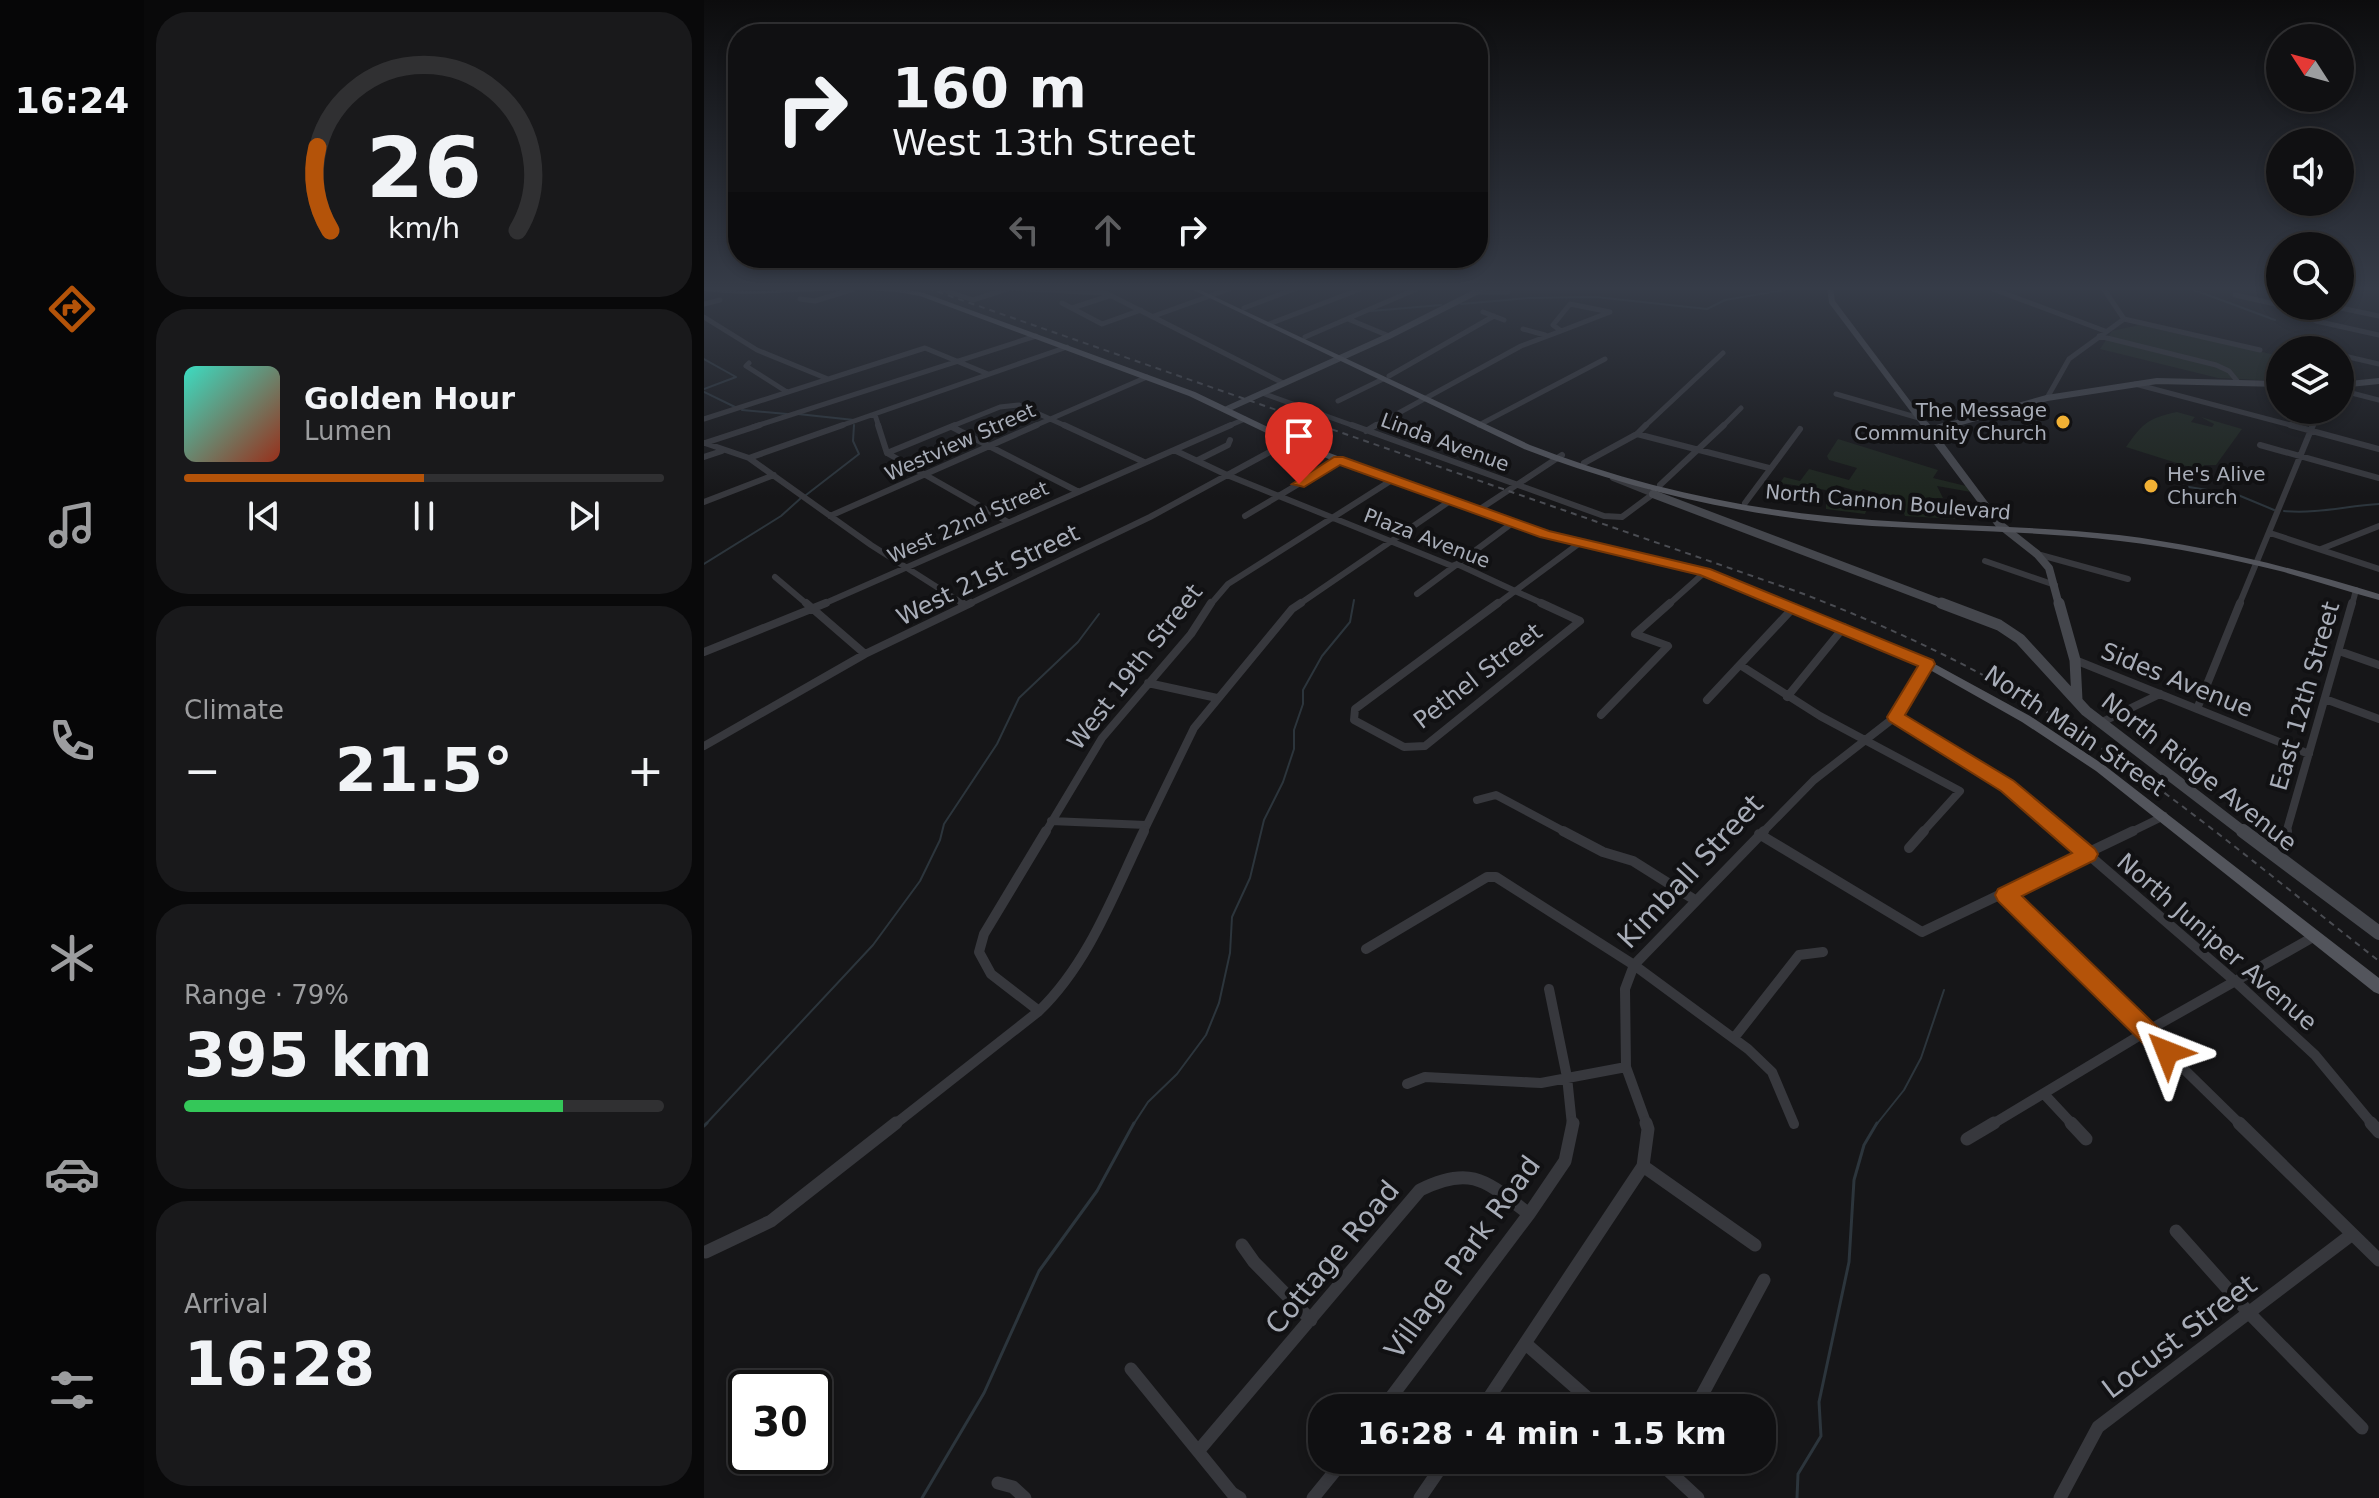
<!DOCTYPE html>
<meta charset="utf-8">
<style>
body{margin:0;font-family:"DejaVu Sans",sans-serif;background:#19191b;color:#f1f3f6;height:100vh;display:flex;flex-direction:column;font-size:30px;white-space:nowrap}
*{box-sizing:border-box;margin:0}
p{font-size:26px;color:#9c9d9f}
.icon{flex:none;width:44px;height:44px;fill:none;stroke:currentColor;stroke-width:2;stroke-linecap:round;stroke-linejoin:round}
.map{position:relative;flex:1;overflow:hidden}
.side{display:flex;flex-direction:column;gap:12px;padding:12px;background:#09090a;width:560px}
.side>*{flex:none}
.top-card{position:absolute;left:24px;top:24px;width:760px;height:244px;border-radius:32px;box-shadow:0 4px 12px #0003,0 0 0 2px #303032;background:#101012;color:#f1f3f6;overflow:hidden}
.needle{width:52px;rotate:306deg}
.tools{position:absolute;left:1562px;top:24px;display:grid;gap:16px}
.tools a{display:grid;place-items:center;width:88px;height:88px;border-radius:50%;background:#101012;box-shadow:0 4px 12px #0003,0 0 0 2px #303032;font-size:40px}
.speed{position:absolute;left:24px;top:1370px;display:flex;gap:16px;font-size:40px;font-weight:700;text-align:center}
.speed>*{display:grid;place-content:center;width:104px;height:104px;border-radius:50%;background:#101012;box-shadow:0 4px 12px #0003,0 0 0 2px #303032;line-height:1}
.speed .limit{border:4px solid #111;border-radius:12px;background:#fff;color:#111}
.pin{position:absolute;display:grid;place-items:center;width:68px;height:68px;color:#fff;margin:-82px -34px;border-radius:50% 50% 50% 0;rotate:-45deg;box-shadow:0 0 8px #0007}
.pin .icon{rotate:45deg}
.me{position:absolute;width:88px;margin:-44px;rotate:315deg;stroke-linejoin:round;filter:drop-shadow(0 0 6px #0008)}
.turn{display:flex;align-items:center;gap:28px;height:168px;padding:0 32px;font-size:36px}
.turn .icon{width:104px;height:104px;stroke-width:2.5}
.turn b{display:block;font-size:56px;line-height:68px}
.lanes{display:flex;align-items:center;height:76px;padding:0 32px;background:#0003;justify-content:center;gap:40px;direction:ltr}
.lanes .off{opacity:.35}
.big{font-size:60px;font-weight:700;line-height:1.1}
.side .tile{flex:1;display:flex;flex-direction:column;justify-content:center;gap:12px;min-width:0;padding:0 28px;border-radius:32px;background:#19191b}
.side .dial{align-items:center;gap:0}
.dial svg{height:208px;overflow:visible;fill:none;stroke:#303032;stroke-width:7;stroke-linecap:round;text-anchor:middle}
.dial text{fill:#f1f3f6;stroke:none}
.song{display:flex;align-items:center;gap:24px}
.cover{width:96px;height:96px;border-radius:12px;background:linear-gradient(135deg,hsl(170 70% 55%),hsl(10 70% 35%))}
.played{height:8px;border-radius:4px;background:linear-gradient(90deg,#b45309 50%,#303032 50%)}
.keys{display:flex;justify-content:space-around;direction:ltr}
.heat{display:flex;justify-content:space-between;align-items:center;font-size:44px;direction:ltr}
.charge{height:12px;border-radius:6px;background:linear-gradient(90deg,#34c759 79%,#303032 0)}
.trip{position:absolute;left:604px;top:1394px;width:468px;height:80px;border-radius:32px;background:#101012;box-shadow:0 4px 12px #0003,0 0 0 2px #303032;font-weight:700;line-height:80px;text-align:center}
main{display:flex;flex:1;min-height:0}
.dock{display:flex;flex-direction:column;width:144px;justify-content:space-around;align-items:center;background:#060607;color:#9c9d9f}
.dock .icon{width:56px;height:56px}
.dock .selected{color:#b45309}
.dock b{font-size:36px;color:#f1f3f6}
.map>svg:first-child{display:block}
.green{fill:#1e261f}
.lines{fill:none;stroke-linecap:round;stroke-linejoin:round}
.stream-far1{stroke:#2c353c;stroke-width:2}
.stream{stroke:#2c353c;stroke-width:3}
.street-far4{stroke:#37383d;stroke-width:5}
.street-far3{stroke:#37383d;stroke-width:6}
.street-far2{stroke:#37383d;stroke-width:8}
.street-far1{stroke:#37383d;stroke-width:10}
.street{stroke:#37383d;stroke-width:13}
.secondary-far3{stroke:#45474d;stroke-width:6}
.secondary-far2{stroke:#45474d;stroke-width:8}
.secondary-far1{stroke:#45474d;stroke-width:11}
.secondary{stroke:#45474d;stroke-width:14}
.primary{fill:#53555c;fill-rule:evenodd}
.rail{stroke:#4a4c52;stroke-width:2;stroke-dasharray:6 5;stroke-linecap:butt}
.route{fill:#b45309;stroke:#753606;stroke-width:2}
.poi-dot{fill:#f2b134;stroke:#111113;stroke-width:3}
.labels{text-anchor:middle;stroke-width:8;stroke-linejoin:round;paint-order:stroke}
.far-poi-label{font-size:20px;fill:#a8adb8;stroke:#111113;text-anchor:end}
.far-street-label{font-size:20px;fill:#a8adb8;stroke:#111113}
.street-label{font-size:24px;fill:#a8adb8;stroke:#111113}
.near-street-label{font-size:28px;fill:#a8adb8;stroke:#111113}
</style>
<main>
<nav class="dock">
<b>16:24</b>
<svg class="icon selected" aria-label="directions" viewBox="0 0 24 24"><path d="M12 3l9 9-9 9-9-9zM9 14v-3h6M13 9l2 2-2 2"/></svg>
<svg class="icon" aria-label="music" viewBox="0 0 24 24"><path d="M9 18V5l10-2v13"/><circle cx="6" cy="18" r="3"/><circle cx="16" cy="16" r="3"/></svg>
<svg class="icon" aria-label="phone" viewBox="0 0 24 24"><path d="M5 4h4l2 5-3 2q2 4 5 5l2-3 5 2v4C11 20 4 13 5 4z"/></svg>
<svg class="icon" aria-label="climate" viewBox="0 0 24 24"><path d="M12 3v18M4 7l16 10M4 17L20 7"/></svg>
<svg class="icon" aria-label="car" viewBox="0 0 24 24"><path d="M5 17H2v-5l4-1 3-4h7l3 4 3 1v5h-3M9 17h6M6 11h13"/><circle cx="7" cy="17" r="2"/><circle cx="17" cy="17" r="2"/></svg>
<svg class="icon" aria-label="filters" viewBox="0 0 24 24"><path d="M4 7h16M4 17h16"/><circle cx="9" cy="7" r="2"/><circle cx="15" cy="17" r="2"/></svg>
</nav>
<section class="side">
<div class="tile dial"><svg viewBox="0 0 100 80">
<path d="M14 69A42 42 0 1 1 86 69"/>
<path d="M14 69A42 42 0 0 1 9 37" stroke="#b45309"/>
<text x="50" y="56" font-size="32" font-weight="700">26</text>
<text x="50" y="72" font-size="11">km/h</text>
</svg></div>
<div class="tile">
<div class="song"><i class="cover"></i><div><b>Golden Hour</b><p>Lumen</p></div></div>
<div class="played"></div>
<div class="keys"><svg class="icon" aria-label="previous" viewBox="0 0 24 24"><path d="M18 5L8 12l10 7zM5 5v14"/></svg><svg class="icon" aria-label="pause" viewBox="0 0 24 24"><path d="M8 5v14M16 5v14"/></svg><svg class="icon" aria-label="next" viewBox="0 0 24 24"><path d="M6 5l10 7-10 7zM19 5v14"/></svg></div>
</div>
<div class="tile"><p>Climate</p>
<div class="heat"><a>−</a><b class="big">21.5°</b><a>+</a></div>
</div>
<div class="tile"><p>Range · 79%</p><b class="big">395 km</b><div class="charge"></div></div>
<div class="tile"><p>Arrival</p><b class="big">16:28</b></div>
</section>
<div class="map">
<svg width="1675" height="1498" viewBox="0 0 1675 1498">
<rect width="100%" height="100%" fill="#161618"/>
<path class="green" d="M1435,325L1576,356V381L1514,378L1396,349L1408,331Z
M1473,412L1491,417L1487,422L1508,427L1510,424L1497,417L1538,429L1512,465H1500L1498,471L1422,447C1439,423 1444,418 1473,412Z
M1134,439L1234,470L1229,478L1262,486L1267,492L1233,486L1239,498H1224V501L1231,502L1234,511L1249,512L1251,519L1201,516L1195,500L1159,489L1156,492L1132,485L1130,501L1163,509L1161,514L1122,509V490L1076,483L1080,477L1096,481L1105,469L1145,480L1153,468L1125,460L1123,456Z"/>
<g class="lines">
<path class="stream-far1" d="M1485,288L1571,320
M757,304L824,298L892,297L1003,309L1021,300L1092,288
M667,311L737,305
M0,359L32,377L0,389
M0,392L31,407
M38,410L83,414
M94,414L150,420
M1485,487L1534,495L1570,510
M102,495L155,454L149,441L150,425
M1580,511C1613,514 1642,506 1675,504
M0,564L77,516L97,498
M1,1125L169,945L216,881L236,840L240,824L293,744L315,698L374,642L395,614
M429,1125L444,1102L473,1074L502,1035L515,1003L526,953L528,917L546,878L560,820L579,782L590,749V730L599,704V690L618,656L646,622L650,600
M1172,1125L1200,1090L1217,1058L1240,990"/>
<path class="stream" d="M0,1126L3,1123
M218,1498L280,1393L335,1271L393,1191L430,1123
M1093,1498L1094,1474L1117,1436L1115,1402L1145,1262L1150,1180L1160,1145L1173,1123"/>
<path class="street-far4" d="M234,288L269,300L306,288
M306,288L398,293
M392,288L579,383
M1286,288L1401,331
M1399,288L1420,319
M770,292H804
M1531,295L1576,305
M96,299L111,301L150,289
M358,303L398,324L437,310
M0,304L16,300
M866,304L906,312L857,331L849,325Z
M1582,306L1612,312
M1627,306L1675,316
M368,308L405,296
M540,308L593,288
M779,312L800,320
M1612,312L1609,319L1612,321L1675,335
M450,316L528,288
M0,317L53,350L124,379
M644,319L685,336
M565,324L659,288
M819,329L841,335
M1395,336L1512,365L1525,371L1534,382
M601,337L715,288
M1636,355L1675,364
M45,363L42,366L83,392
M685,376L790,316
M1431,384L1594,427
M1636,390L1675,400
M558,393L653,427
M1132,394L1215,418
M1343,398L1365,359L1420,319L1556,350
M634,401L679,379
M171,415L175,427
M0,419L221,348L284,374
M775,425L901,359
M49,427L332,336
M133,427L363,347
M246,427L296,407L315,405L364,427
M328,427L443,377
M522,427L541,419
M669,427L817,346L857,331
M940,427L1019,353
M1018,427L1037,408
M1608,427L1615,410"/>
<path class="street-far3" d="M174,425L183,453L304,522
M360,425L440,462
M648,425L900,516L918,517L949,494
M1586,425L1675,449
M248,427L373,491
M662,431L672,425
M933,434L1065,468
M1,443L56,425
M1,443L45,458L167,545L261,605
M1556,445L1675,478
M470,450L523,475L748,566L753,564L811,591
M183,453L251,425
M0,457L18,451
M45,458L139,425
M494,460L524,445L526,440
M880,463L933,434L942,425
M909,478L949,494
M956,485L1020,425
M0,502L70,475
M1041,503L1096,429
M773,511L858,455
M126,516L333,425
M541,516L635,460
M1566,533L1675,569
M1617,549L1675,526
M1333,554L1424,579
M1281,561L1351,585
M71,577L104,605
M811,591L842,605
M811,591L877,542
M713,594L807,524
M117,605L527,425
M263,605L446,517L586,441
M506,605L524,584L688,480
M594,605L746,501
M792,605L811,591
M964,605L1001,572
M1535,605L1609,425
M1648,605L1652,590"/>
<path class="street-far2" d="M102,603L161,654
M258,603L261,605
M794,603L651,709L650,720L700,747L721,746L876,621L837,603
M1635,651L1675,665
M0,652L122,603
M1371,660L1605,754
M1036,665L1116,716L1256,791L1218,833
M444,683L513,698
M1083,697L1140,627
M1621,699L1675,719
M1003,700L1090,607
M1493,709L1536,603
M897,715L964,646L931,634L966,603
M1191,717L1304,786L1359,833
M1396,723L1456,694
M0,746L161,654L267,603
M773,800L792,795L863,833
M347,821L442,825
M341,833L398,738L487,634L507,603
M439,833L490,728L588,609L597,603
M1058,833L1110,780L1191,717L1223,664
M1425,833L1460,816
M1582,833L1648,603"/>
<path class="street-far1" d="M342,831L280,934L275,952L287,974L335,1011C385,963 410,893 440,831
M859,831L899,852L929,861L991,900
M1357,831L1533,983L1611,1055L1669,1125
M1055,834L1218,932L1429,831
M1205,848L1220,831
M1575,858L1583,831
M1302,895L1537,1125
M662,949L783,877H792L930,965L1044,1049L1068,1072L1090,1124
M845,989L863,1077L868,1125
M1030,1038L1095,955L1119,952
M703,1084L721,1077L837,1083L922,1067
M1341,1095L1369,1125
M190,1125L335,1011
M943,1125L922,1067L921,989L930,965L1060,831
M1287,1125L1443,1031L1611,936"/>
<path class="street" d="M1367,1123L1382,1139
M1535,1123L1675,1260
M1667,1123L1675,1132
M1263,1139L1290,1123
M939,1166L1051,1245
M1472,1231L1546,1314L1658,1428
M538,1245L550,1262L607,1320
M2,1252L67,1221L192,1123
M822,1344L895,1408
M427,1369L528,1493L536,1498
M679,1408L825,1214L861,1161L869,1123
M778,1408L939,1166L944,1129L942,1123
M991,1408L1060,1280
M496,1449L716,1190C768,1164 783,1182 825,1214
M953,1460L994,1498
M294,1483L309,1487L321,1498
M609,1498L640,1460
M716,1498L742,1460
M1356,1498L1394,1427L1647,1235"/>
<path class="secondary-far3" d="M1126,288L1128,302L1222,427
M1636,385L1675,381
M523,409L685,336L780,288
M1239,427L1343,398L1453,381L1576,384"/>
<path class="secondary-far2" d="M1221,425L1295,524L1333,554L1345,568L1355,605
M1226,431L1246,425
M949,494L1242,605"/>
<path class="secondary-far1" d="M1237,603L1295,625L1316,639L1382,711L1541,833
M1355,603L1371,660L1373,700"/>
<path class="secondary" d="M1539,831L1675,933"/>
<path class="primary" d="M0,288C19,289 37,291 57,291C111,289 167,281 220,293L491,392L589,439L691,478L844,532L1004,570L1227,662L1326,716L1400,765L1675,978V994L1670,992L1392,771L1318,722L1219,666L998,574L838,536L685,482L583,443L485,396L216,296C144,281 72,300 0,291Z
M485,288H492L826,445C936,488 1050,512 1168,520C1250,526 1333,526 1415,535C1504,546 1590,568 1675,594V600C1642,591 1609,580 1576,571C1523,558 1470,547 1416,541C1333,531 1250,531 1168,526C1048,518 932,492 820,449Z"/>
<path class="rail" d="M223,288L1097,593C1175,623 1251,657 1323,700C1448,775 1560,871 1675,961"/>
</g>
<linearGradient id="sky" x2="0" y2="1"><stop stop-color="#0c0c0d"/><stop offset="0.58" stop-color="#363c48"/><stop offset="1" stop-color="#363c48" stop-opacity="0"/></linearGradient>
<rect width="1675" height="497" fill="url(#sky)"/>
<path class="route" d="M630,457H639L845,531L1006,569L1229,660L1231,664L1201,715L1310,781L1391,849L1394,854L1391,860L1318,896L1471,1044L1475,1052L1471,1059L1463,1063L1455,1059L1294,901L1291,895L1294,889L1368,853L1297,791L1185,721L1183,717L1214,666L996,575L836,537L636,465L600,487L588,484Z"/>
<g class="poi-dot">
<circle cx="1359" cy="422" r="8"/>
<circle cx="1447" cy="486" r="8"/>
</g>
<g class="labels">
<g class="far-poi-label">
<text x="1343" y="417">The Message<tspan x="1343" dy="23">Community Church</tspan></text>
<text x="1463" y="481" text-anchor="start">He's Alive<tspan x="1463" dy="23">Church</tspan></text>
</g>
<g class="far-street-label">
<text transform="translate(256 442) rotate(-24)" y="7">Westview Street</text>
<text transform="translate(741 442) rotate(20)" y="7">Linda Avenue</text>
<text transform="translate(1184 502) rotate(5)" y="7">North Cannon Boulevard</text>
<text transform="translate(264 522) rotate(-24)" y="7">West 22nd Street</text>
<text transform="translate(723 538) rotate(21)" y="7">Plaza Avenue</text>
</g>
<g class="street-label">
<text transform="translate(284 575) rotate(-26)" y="8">West 21st Street</text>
<text transform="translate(431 667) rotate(-52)" y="8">West 19th Street</text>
<text transform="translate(774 676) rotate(-38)" y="8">Pethel Street</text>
<text transform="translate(1473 680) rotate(22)" y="8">Sides Avenue</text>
<text transform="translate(1601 696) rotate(-74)" y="8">East 12th Street</text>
<text transform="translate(1371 731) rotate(34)" y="8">North Main Street</text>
<text transform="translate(1495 772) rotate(38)" y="8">North Ridge Avenue</text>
<text transform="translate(1513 942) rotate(41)" y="8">North Juniper Avenue</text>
</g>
<g class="near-street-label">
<text transform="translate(986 871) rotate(-47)" y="10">Kimball Street</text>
<text transform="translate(628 1257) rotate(-50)" y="10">Cottage Road</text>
<text transform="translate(758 1257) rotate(-54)" y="10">Village Park Road</text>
<text transform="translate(1475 1336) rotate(-37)" y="10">Locust Street</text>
</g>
</g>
</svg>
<div class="tools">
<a><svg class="needle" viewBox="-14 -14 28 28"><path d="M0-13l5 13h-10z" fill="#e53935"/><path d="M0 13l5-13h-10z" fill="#9c9d9f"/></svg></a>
<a><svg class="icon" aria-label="sound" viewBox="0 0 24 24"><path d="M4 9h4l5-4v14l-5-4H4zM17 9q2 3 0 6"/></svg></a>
<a><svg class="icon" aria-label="search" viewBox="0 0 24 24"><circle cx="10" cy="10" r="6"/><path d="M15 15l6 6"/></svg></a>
<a><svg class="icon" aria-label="layers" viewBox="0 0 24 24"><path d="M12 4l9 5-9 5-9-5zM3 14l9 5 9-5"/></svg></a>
</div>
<div class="speed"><div class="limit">30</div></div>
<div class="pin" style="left:595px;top:484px;background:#d93025"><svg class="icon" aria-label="arrive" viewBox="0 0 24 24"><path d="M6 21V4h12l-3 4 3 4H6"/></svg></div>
<svg class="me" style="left:1463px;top:1052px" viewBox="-20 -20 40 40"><path d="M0-17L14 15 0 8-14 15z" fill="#b45309" stroke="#fff" stroke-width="4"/></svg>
<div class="trip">16:28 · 4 min · 1.5 km</div>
<div class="top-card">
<div class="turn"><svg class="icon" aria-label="right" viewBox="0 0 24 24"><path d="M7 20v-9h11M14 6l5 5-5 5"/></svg><div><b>160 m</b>West 13th Street</div></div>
<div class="lanes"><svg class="icon off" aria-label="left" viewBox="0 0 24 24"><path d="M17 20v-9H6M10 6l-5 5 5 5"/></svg><svg class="icon off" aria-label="ahead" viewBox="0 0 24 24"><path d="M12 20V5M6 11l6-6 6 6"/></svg><svg class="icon" aria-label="right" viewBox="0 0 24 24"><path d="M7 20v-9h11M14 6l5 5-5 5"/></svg></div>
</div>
</div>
</main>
